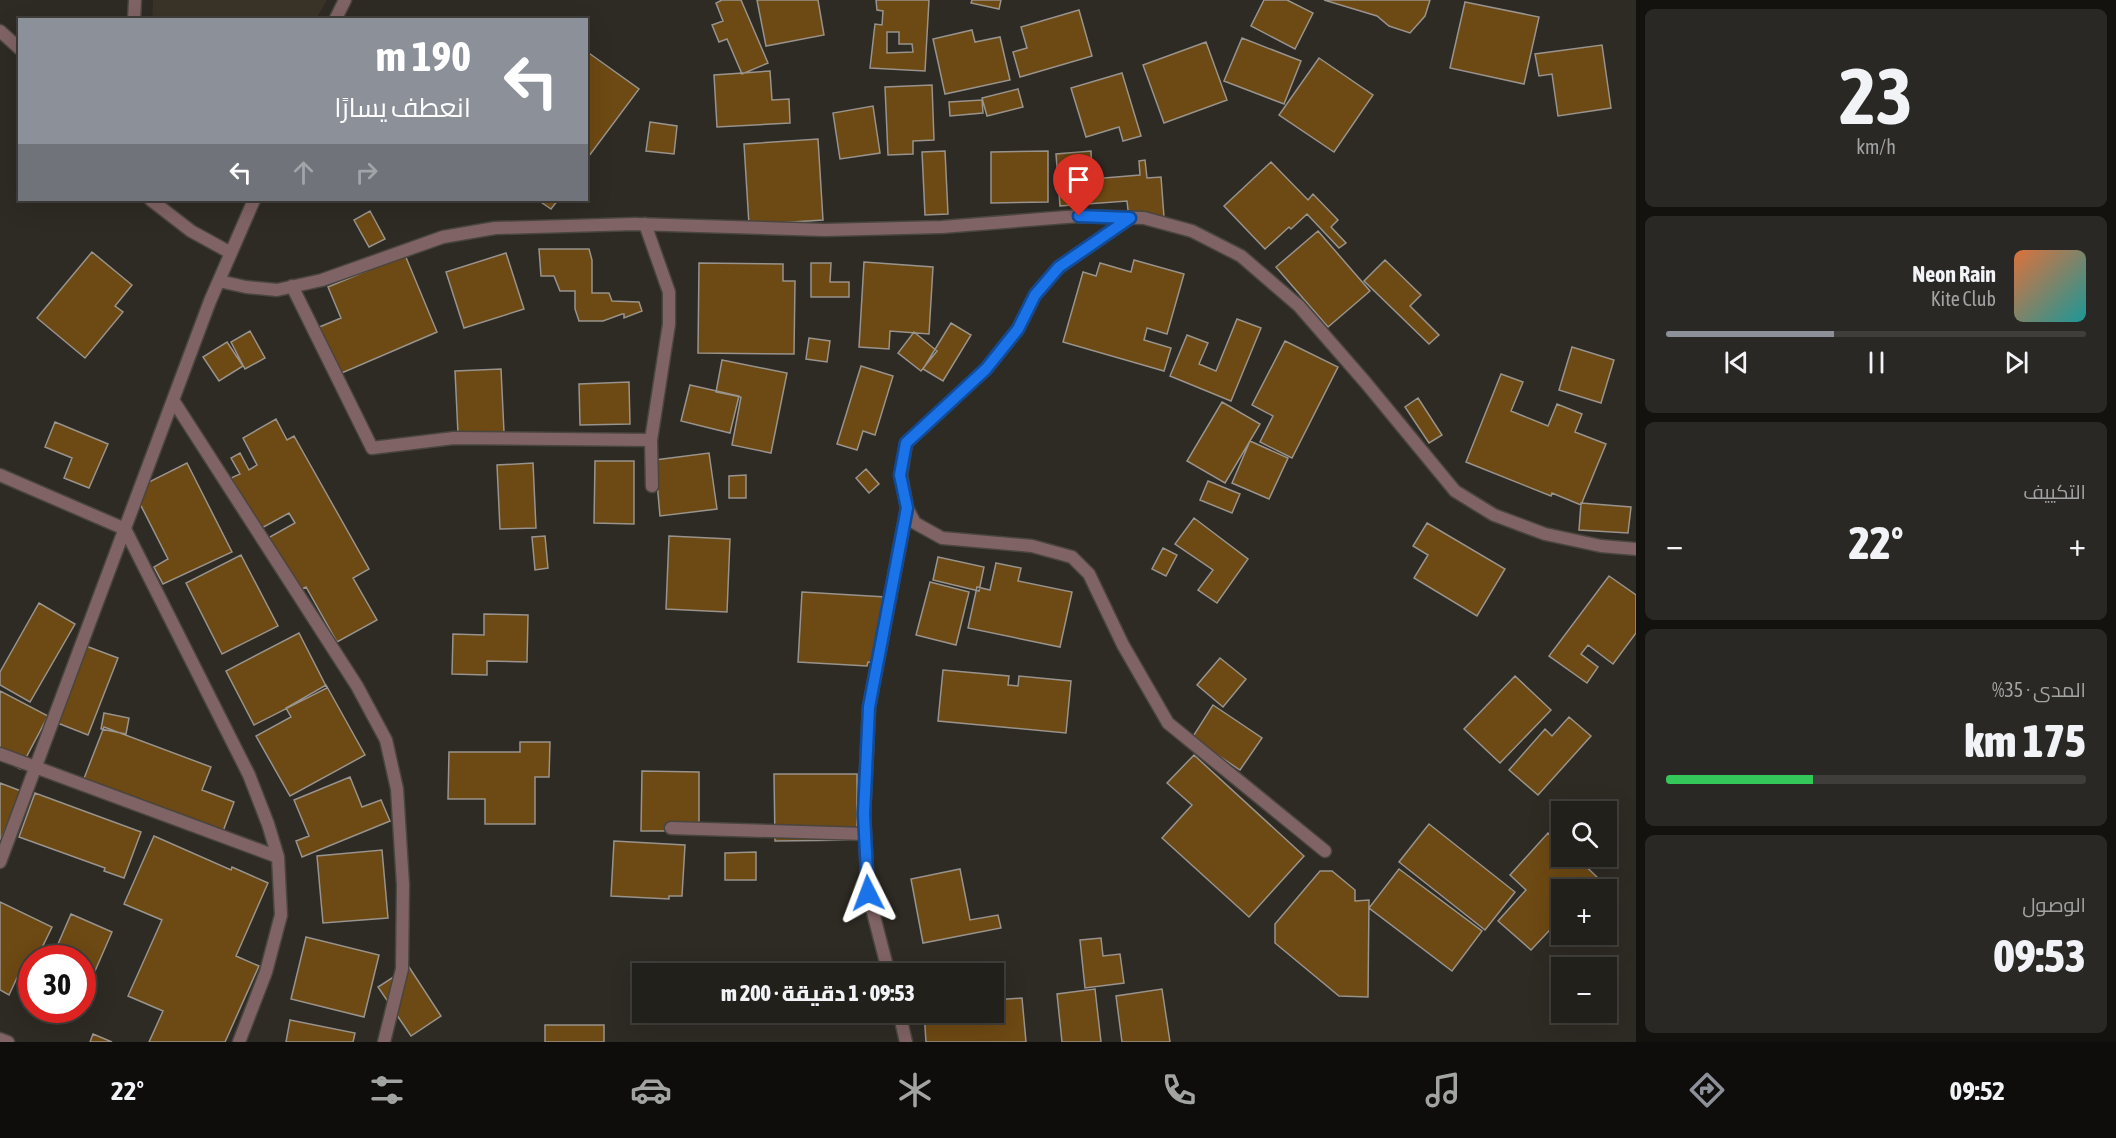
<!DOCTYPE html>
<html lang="ar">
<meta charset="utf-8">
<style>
body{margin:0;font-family:"Asap Condensed",Cairo,sans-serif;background:#2a2824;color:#f1f3f6;direction:rtl;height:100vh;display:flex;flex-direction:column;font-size:22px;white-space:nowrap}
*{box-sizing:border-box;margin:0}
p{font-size:20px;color:#a2a3a3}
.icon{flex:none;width:33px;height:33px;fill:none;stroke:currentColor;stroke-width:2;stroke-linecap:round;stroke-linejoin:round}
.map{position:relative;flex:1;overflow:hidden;direction:ltr}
.sheet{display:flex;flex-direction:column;gap:9px;padding:9px;background:#13120f;width:480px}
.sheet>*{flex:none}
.guide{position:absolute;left:18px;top:18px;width:570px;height:183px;border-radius:0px;box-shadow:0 6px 24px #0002,0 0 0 2px #3f3e3a;direction:rtl;background:#8c9099;color:#fff;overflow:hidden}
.tools{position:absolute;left:1551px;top:801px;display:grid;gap:12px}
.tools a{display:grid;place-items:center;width:66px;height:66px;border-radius:0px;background:#22201b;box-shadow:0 6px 24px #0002,0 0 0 2px #3f3e3a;font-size:30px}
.speed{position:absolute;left:18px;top:945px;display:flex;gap:12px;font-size:30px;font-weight:700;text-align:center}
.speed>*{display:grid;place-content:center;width:78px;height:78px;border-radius:50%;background:#22201b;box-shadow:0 6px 24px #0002,0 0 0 2px #3f3e3a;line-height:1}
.speed .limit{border:9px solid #d22;background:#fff;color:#111}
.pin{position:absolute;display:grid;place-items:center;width:51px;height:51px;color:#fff;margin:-62px -26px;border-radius:50% 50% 50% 0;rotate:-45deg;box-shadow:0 0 6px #0007}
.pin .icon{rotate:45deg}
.me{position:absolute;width:66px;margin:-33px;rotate:357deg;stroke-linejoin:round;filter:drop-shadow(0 0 4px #0008)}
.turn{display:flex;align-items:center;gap:21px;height:126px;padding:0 18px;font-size:27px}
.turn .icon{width:78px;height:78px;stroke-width:2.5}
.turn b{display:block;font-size:42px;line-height:51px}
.lanes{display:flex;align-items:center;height:57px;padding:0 18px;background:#0003;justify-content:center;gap:30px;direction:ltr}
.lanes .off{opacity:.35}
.big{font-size:45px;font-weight:800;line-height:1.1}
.sheet .widget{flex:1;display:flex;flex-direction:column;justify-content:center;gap:9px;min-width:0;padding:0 21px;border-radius:9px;background:#2a2824}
.sheet .dial{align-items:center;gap:0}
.dial b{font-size:78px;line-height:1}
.song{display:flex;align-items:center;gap:18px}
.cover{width:72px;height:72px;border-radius:9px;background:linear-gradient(135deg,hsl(20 70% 55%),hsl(180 70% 35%))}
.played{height:6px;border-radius:3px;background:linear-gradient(90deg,#8c9099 40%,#3f3e3a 40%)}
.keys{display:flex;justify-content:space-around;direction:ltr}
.heat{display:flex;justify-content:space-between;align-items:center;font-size:33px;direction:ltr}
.charge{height:9px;border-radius:4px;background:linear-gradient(90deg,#34c759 35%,#3f3e3a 0)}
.trip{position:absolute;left:632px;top:963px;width:372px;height:60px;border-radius:0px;background:#22201b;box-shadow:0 6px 24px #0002,0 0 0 2px #3f3e3a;font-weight:800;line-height:60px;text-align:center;direction:rtl}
.dock{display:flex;height:96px;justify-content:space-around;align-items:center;background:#0e0d0b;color:#a2a3a3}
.dock .icon{width:42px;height:42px}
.dock .on{color:#8c9099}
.dock b{font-size:27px;color:#f1f3f6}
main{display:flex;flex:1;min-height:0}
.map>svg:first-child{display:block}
.built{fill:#3a3328}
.building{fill:#6d4913;stroke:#98938c;stroke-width:1.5;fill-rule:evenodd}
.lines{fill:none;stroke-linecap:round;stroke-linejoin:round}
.minor-casing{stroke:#49453f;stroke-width:15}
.minor{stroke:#806364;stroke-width:12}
.route-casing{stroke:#114b97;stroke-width:15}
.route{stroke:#1a73e8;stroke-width:10}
</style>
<main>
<section class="sheet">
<div class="widget dial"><b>23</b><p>km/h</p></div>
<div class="widget">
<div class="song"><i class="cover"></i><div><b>Neon Rain</b><p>Kite Club</p></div></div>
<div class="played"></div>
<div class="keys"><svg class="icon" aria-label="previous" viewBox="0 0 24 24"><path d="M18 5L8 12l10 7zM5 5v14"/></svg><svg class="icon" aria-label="pause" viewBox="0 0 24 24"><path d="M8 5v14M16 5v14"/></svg><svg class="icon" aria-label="next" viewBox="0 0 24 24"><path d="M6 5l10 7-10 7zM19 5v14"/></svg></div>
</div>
<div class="widget"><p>التكييف</p>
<div class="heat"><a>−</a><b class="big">22°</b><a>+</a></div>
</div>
<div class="widget"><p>المدى · 35%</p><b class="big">175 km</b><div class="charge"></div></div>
<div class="widget"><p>الوصول</p><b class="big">09:53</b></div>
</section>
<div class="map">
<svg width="1636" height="1042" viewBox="0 0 1636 1042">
<rect width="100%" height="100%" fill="#2e2a24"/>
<path class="built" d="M153,0H327L316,19L152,20Z"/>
<path class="building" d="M722,0H741L768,63L742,74L727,39L719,42L712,25L723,21L716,3Z
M757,0H818L824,35L766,46Z
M876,0H929L925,71L870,68L875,24L882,25L883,11L877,10ZM887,32H899V44H912L913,52L887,53Z
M972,0H1001L999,9L971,3Z
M1264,0H1287L1313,13L1295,49L1251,26Z
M1324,0H1430L1425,16L1410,33L1389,26L1377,16Z
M1465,2L1539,17L1524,84L1450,68Z
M1079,10L1092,56L1020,77L1013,52L1027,48L1021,27Z
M972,30L975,42L1000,37L1010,80L945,94L933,39Z
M1242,38L1301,61L1284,104L1224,81Z
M1206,42L1227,100L1164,123L1143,65Z
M1602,45L1611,108L1558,116L1552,74L1539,76L1535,54Z
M586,51L639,89L586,160Z
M1319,58L1373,95L1334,152L1279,115Z
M770,71L772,100L789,99L790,123L717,127L714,75Z
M1122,73L1141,136L1123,141L1119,127L1086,137L1071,88Z
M932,85L934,140L913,141V154L888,155L885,87Z
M1018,89L1023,107L987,116L982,98Z
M982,100L983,113L950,116L949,102Z
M873,106L880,153L840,159L833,113Z
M650,122L677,126L674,154L646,151Z
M818,139L823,220L749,225L744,144Z
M945,151L948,214L925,215L922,152Z
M1048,151V202L991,203V152Z
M1091,151L1092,179L1140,175L1139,161L1145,160L1147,178L1161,177L1164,217L1129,219L1127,201L1060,206L1056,154Z
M1271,162L1308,200L1313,194L1338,220L1331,227L1346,243L1339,248L1307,214L1291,229L1289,227L1265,249L1224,206Z
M538,200H558L551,209Z
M370,211L385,239L369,247L354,220Z
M1318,231L1370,291L1328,327L1276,267Z
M539,249H589L592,260V293H609L612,301L639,302L642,311L624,318V314H622L603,321H579L575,309V291H560L554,276H541Z
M92,252L132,285L115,306L123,312L85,358L37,318Z
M506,253L524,309L464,328L446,272Z
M405,255L437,332L337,375L317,328L341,318L328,287Z
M1134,260L1184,274L1167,334L1147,328L1144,340L1171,348L1164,371L1063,342L1083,272L1096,276L1100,263L1131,272Z
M1385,260L1421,295L1410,306L1439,335L1429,344L1364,281Z
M864,262L933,267L929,334L890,331L889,349L859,347Z
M699,263L783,264V281H795L794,354L698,353Z
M811,263H831L830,282H849V297H811Z
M1237,319L1261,328L1231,401L1170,376L1187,335L1208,343L1199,364L1216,371Z
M951,323L971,335L943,381L923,369Z
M250,331L265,358L245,369L231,342Z
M914,332L937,351L921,371L898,353Z
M809,338L830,341L827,362L806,359Z
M1285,341L1338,367L1292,458L1260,442L1273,416L1252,405Z
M227,342L243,366L219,381L203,357Z
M1572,347L1614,360L1601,403L1559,390Z
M722,360L787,373L771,453L732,445L741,397L716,392Z
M861,366L893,376L875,435L863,431L857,450L837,444Z
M501,369L504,432L458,434L455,371Z
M1501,374L1523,382L1511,411L1548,426L1557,404L1582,414L1575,432L1606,444L1581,505L1552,493L1551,496L1466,462Z
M629,382L630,424L580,425L579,384Z
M690,385L739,396L730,433L681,421Z
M1418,398L1442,435L1429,443L1405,407Z
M1222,402L1260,424L1225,483L1187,461Z
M276,419L287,440L294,436L369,569L353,578L377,620L337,642L306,587L298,591L268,538L295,523L289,513L260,529L231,478L240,474L231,458L240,453L249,470L257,465L243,438Z
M55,422L108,444L89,488L64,478L72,458L45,447Z
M1250,441L1288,458L1269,499L1232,483Z
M709,453L717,509L660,516L655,460Z
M595,461H634V524L594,523Z
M187,463L232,552L163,584L154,567L168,559L133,490Z
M533,463L536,528L500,529L497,465Z
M866,469L879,484L869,493L856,478Z
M746,475V498H729V476Z
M1208,481L1240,494L1232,513L1200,500Z
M1581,503L1631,507L1628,533L1579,530Z
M1194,518L1248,559L1217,603L1198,590L1213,570L1175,544Z
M1427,523L1505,569L1477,616L1414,578L1428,555L1413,546Z
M545,536L548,568L535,570L532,537Z
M669,536L730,539L727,612L666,609Z
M1163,548L1177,555L1166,576L1152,569Z
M241,555L278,626L222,654L186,583Z
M938,557L984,567L979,591L933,580Z
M996,563L1021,568L1018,581L1072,592L1060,647L968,628L977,587L990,590Z
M1609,576L1636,595V633L1613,664L1588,645L1581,654L1598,667L1587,683L1549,656Z
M930,582L969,592L956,645L916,635Z
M802,592L886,597L882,663L868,662L867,666L798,662Z
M39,603L75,624L30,702L0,685V672Z
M484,614L528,615L527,662L487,661V675L452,674L453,634L484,635Z
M299,633L327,688L254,725L226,671Z
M86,646L118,658L88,735L55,722Z
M1220,658L1246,679L1223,707L1197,685Z
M943,670L1009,676L1008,685L1018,686L1019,676L1071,681L1066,733L938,721Z
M1515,676L1551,710L1500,763L1464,729Z
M326,685L365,755L290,796L256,736L291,717L286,708Z
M0,691L48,716L20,769L0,758Z
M1213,705L1262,738L1240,770L1192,738Z
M104,713L129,718L126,734L101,729Z
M1569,717L1591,736L1538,795L1509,770L1545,729L1552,736Z
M104,727L211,767L202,790L234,802L222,834L83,781Z
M520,742H550L549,777H535V824H485V799H448L449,752H520Z
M1194,755L1304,856L1249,917L1162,838L1192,805L1167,783Z
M642,771L699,772V831H641Z
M774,774H857V840L775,841Z
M350,777L362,807L381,800L390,821L302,857L296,841L309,836L294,800Z
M0,783L21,791L0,842Z
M35,793L141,832L124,878L104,871L105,868L19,837Z
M1429,824L1515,892L1485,930L1399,862Z
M1548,833L1562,845V856H1575L1597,877L1586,890H1562V917L1531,950L1498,921L1526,890L1510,875Z
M154,836L231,870L232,867L268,883L236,956L259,966L225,1042H149L163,1011L128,996L162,920L124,904Z
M614,841L685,845L682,896H669V899L611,896Z
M382,850L388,918L323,923L317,856Z
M756,852V880H725V853Z
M960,869L970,920L998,915L1001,928L923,943L911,879Z
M1399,869L1482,931L1452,971L1369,908Z
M1320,871H1332L1355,890V901L1369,900L1368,997L1339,996L1275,943V924Z
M0,902L52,927L37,958H32L30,971L22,967L9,995L0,990Z
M71,914L112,932L88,987L82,985V958H52Z
M306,937L379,955L364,1017L291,999Z
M1101,938L1103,956L1120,954L1124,983L1085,988L1080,940Z
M409,967L441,1016L411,1036L378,987Z
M1095,989L1101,1042H1062L1057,994Z
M1162,989L1170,1042H1122L1116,996Z
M1022,998L1026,1042H926L924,1012H993V1000Z
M290,1020L355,1033L353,1042H286Z
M545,1025H604V1042H545Z
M93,1034L112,1042H90Z"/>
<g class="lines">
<defs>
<path id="minor" d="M134,20L135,0
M335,20L345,0
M0,31L20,49
M151,200L191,231L231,253
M1130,218L1059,267L1035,295L1018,329L986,369L906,443L901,475L907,508L915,523L942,538L1032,546L1072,557L1089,574L1123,645L1168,723L1325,851
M645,224L669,292V324L651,440L652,486
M219,281L246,287L277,290L322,280L443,237L495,228L635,224L825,230L942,227L1079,216L1144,218L1192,231L1241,256L1299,306L1366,383L1455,491L1494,515L1545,534L1601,546L1636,549
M292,286L372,448L454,438L651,440
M173,400L357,686L386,740L397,789L403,885L402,969L384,1042
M0,475L125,529L249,775L268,824L278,857L281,915L266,972L239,1042
M0,754L278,857
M671,828L865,834
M0,862L210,301L254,200
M889,974L868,893L864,815L869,707L907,508
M899,1012L906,1042
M0,1039L8,1042"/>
</defs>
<use href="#minor" class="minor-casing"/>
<use href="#minor" class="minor"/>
</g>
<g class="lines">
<defs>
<path id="route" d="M868,893L864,814L869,707L907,508L900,475L906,443L986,369L1018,329L1035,295L1059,267L1130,218L1079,216"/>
</defs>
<use href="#route" class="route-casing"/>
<use href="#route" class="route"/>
</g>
</svg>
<div class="tools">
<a><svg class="icon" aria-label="search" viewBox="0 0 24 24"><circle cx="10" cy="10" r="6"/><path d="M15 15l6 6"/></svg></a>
<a>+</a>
<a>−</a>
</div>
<div class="speed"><div class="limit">30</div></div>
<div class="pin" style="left:1079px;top:216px;background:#d93025"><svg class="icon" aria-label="arrive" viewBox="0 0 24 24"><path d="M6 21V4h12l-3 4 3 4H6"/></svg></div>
<svg class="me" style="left:868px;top:893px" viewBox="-20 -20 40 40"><path d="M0-17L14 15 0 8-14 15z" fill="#1a73e8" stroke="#fff" stroke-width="4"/></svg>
<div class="trip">09:53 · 1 دقيقة · 200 m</div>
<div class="guide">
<div class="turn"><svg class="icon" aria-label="left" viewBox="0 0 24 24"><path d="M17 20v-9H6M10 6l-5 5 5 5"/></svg><div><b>190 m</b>انعطف يسارًا</div></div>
<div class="lanes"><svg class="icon" aria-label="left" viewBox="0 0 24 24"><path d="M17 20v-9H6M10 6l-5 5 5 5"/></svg><svg class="icon off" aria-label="ahead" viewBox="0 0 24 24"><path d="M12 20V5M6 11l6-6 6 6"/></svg><svg class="icon off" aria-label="right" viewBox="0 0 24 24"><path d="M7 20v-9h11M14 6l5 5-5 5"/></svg></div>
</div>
</div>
</main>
<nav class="dock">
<b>09:52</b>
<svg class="icon on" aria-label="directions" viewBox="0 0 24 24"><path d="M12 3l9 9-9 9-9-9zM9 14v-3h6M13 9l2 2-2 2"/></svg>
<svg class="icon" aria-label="music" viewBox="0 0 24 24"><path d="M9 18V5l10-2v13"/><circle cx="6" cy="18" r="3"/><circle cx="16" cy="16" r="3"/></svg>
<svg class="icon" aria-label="phone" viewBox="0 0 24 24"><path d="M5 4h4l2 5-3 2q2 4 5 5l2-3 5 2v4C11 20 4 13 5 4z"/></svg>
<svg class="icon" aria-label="climate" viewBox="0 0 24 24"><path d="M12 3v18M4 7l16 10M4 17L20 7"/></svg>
<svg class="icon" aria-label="car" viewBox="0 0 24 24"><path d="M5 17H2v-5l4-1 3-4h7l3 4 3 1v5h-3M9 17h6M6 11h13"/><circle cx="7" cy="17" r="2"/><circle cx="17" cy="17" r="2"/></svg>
<svg class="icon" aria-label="filters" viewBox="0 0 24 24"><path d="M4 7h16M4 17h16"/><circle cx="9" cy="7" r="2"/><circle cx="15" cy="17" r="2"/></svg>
<b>22°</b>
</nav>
